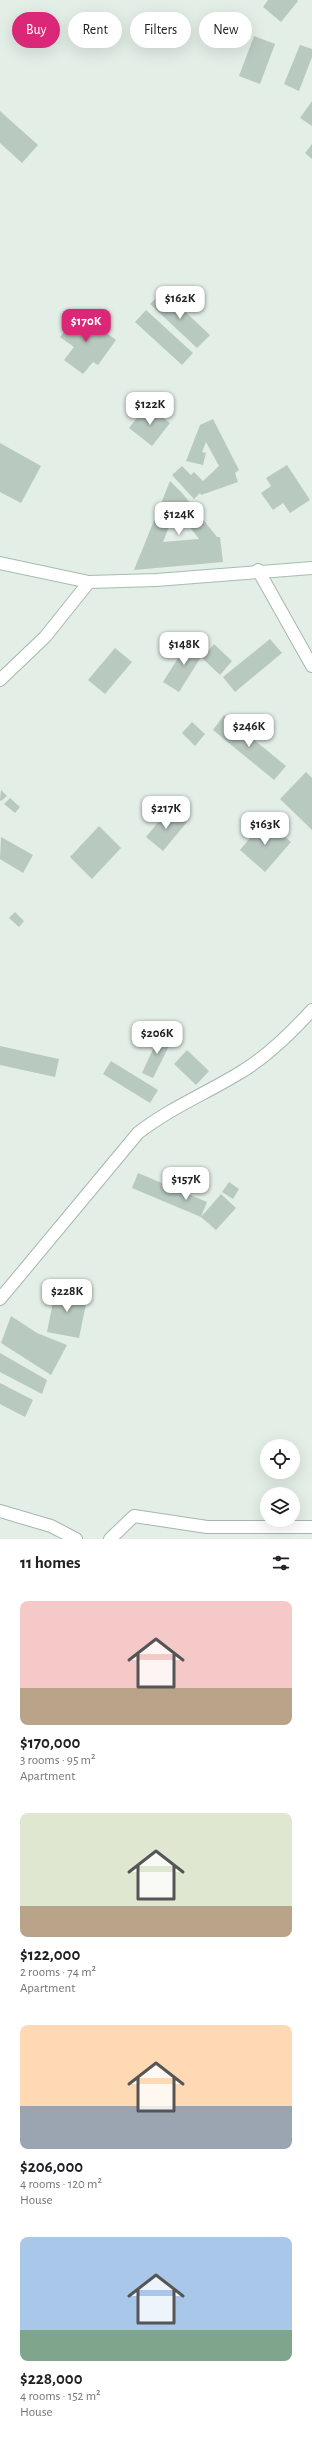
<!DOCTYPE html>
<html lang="en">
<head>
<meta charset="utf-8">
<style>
	body { margin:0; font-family:"Alegreya Sans",sans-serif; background:#f6f6f6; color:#202124; height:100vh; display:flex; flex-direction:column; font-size:15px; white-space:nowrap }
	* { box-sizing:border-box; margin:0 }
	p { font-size:13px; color:#757577 }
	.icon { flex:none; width:22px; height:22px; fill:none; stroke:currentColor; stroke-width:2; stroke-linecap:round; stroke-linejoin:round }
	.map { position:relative; height:1539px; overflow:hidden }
	.side { display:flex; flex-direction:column; background:#fff; flex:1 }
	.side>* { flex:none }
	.guide { position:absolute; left:12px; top:12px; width:288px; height:36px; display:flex; gap:8px }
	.controls { position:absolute; left:260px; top:1439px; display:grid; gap:8px }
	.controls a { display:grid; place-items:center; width:40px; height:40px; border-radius:50%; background:#fff; box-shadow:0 4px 16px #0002; font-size:20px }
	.price { position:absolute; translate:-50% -34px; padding:0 9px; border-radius:8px; background:#fff; color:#222; font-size:13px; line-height:26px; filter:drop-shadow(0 1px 2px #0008) }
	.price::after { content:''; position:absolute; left:50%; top:24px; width:12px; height:9px; margin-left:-6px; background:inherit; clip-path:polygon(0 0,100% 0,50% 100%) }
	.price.selected { background:#db2777; color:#fff }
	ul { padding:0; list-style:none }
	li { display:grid; align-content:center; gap:8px; height:212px; padding:0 20px }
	li span { display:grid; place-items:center; height:124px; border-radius:8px; color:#555 }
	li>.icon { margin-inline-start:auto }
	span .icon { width:72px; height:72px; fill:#fffc; stroke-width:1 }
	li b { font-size:17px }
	h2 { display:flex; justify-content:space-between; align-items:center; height:48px; padding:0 20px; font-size:17px }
	.chip { padding:0 14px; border-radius:18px; background:#fff; box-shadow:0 4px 16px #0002; font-size:14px; line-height:36px }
	.chip.selected { background:#db2777; color:#fff }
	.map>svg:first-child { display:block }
</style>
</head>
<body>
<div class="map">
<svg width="312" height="1539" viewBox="0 0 312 1539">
	<rect width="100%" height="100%" fill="#e3eee7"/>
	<path fill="#b8c9bf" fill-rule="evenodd" d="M268 0H297L298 1 281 22 263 7Z
		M254 36 275 44 260 84 239 76Z
		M300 45 312 49V57L299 91 284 84Z
		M312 101V126L300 118Z
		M0 111 38 145 22 163 0 143Z
		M312 144V159L305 153Z
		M163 291 210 335 197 348 150 304Z
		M146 310 193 353 182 365 135 322Z
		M79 312 116 340 98 365 93 362 83 374 64 360 74 347 60 337Z
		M147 405 170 423 152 446 129 428Z
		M213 419 239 470 235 473 238 482 201 495 200 493 194 499 172 475 182 466 191 475 194 472 203 481 219 466 206 442 202 452 206 453 203 465 186 461 200 425Z
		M0 443 41 466 21 503 0 492Z
		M287 465 310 500 290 513 283 503 273 510 261 493 271 486 266 478Z
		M170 481 183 494 217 537H220L223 562 134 570ZM176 509 199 539 163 542Z
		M190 639 206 649 179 692 163 682Z
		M270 639 282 653 235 692 223 677Z
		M214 644 232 661 220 675 202 658Z
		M115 648 132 662 105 694 88 680Z
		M224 715 286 766 274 780 213 730Z
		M192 722 205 734 195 746 182 733Z
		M306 772 312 778V830L280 799Z
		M1 790 7 796 1 801 0 800Z
		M10 798 20 807 15 813 4 804Z
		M170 808 187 822 163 851 146 837Z
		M265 820 291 842 265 872 240 850Z
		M99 826 121 848 92 879 70 857Z
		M1 837 33 855 23 873 0 859Z
		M15 912 24 921 19 927 9 918Z
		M161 1032 173 1038 153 1078 142 1073Z
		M0 1046 59 1059 55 1077 0 1065Z
		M187 1050 209 1071 196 1085 174 1064Z
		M111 1061 158 1090 150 1103 103 1074Z
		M138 1173 207 1202 201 1217 221 1194 236 1208 216 1230 201 1217 132 1188Z
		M229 1182 239 1189 233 1199 222 1192Z
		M56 1287 88 1294 79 1338 47 1332Z
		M11 1316 37 1333 67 1345 51 1375 1 1343Z
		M0 1353 47 1380 42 1394 0 1372Z
		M0 1383 33 1400 25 1417 0 1404Z"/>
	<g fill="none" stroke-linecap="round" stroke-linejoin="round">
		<defs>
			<path id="street" d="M258 570 312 666
				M0 680 45 637 89 582
				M0 1299 138 1133C170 1108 207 1093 241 1072 268 1056 291 1033 312 1010
				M0 1511 51 1526 76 1539
				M110 1539 134 1516 207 1527H312"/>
			<path id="secondary" d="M0 563 89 582 156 580 312 568"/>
		</defs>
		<use href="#street" stroke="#a5b7ad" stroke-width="14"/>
		<use href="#secondary" stroke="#a3beaf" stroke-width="14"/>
		<use href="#street" stroke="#fff" stroke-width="12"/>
		<use href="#secondary" stroke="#fff" stroke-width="12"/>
	</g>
</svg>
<div class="controls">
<a><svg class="icon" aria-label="locate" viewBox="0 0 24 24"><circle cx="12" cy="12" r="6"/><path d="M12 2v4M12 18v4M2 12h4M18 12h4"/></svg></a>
<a><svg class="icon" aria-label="layers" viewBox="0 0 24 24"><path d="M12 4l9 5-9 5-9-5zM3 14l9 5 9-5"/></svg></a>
</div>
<b class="price" style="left:180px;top:320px">$162K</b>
<b class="price selected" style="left:86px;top:343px">$170K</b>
<b class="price" style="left:150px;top:426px">$122K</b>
<b class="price" style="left:179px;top:536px">$124K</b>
<b class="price" style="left:184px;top:666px">$148K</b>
<b class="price" style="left:249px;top:748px">$246K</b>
<b class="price" style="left:166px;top:830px">$217K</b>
<b class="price" style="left:265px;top:846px">$163K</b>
<b class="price" style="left:157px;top:1055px">$206K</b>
<b class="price" style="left:186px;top:1201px">$157K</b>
<b class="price" style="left:67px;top:1313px">$228K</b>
<div class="guide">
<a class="chip selected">Buy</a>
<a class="chip">Rent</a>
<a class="chip">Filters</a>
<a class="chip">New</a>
</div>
</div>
<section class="side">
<h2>11 homes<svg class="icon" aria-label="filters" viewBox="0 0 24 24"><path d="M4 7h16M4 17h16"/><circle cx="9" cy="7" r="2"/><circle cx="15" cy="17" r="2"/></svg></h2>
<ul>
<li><span style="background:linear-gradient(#f6c9c9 70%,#b9a48a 0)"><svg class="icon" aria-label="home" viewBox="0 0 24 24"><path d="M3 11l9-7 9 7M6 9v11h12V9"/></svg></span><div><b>$170,000</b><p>3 rooms · 95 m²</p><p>Apartment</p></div></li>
<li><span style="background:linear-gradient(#dfe7d0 75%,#b9a48a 0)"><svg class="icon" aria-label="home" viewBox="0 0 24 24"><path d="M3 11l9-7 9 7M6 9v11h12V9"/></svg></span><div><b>$122,000</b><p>2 rooms · 74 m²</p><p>Apartment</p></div></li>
<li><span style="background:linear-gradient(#ffd9b3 65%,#9aa5b1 0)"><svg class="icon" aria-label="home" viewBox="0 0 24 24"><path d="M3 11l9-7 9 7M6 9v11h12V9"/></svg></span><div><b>$206,000</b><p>4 rooms · 120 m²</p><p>House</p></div></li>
<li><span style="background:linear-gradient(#a9c7e8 75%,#7fa58c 0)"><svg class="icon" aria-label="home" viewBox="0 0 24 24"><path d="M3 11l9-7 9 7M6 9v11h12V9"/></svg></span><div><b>$228,000</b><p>4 rooms · 152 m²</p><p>House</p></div></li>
</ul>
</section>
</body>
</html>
